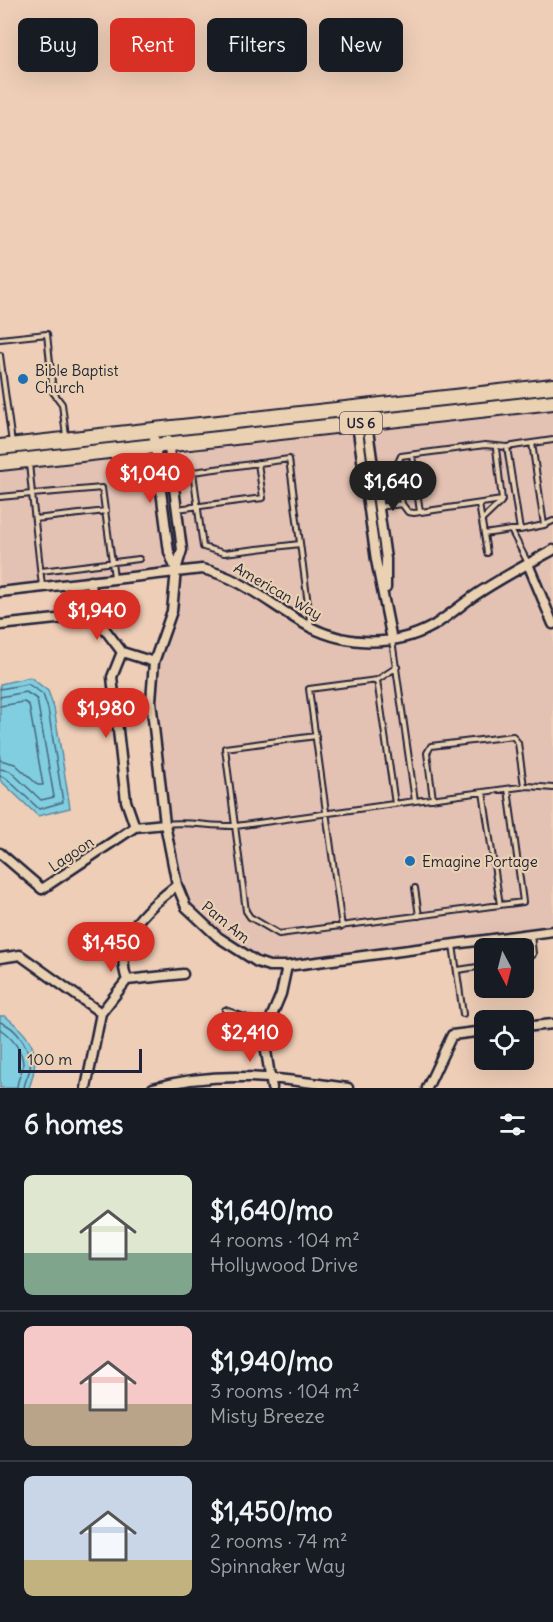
<!DOCTYPE html>
<html lang="en">
<head>
<meta charset="utf-8">
<style>
	body { margin:0; font-family:Delius,sans-serif; background:#20242c; color:#f1f3f6; height:100vh; display:flex; flex-direction:column; font-size:22px; white-space:nowrap }
	* { box-sizing:border-box; margin:0 }
	p { font-size:20px; color:#9ea1a6 }
	.icon { flex:none; width:33px; height:33px; fill:none; stroke:currentColor; stroke-width:2; stroke-linecap:round; stroke-linejoin:round }
	.map { position:relative; height:1088px; overflow:hidden }
	.panel { display:flex; flex-direction:column; background:#171b24; flex:1 }
	.panel>* { flex:none }
	.banner { position:absolute; left:18px; top:18px; width:518px; height:54px; display:flex; gap:12px }
	.needle { width:39px; rotate:173deg }
	.tools { position:absolute; left:474px; top:938px; display:grid; gap:12px }
	.tools a { display:grid; place-items:center; width:60px; height:60px; border-radius:9px; background:#171b24; box-shadow:0 6px 24px #0002; font-size:30px }
	.scale { position:absolute; left:18px; bottom:15px; width:124px; box-sizing:border-box; padding-left:6px; border:3px solid #22223b; border-top:0; font-size:16px; line-height:21px; white-space:nowrap; color:#22223b; -webkit-text-stroke:4px #ead1b2; paint-order:stroke }
	.price { position:absolute; translate:-50% -51px; padding:0 14px; border-radius:21px; background:#d93025; color:#fff; font-size:20px; line-height:39px; filter:drop-shadow(0 2px 3px #0008) }
	.price::after { content:''; position:absolute; left:50%; top:36px; width:18px; height:14px; margin-left:-9px; background:inherit; clip-path:polygon(0 0,100% 0,50% 100%) }
	.price.current { background:#222; color:#fff }
	ul { padding:0; list-style:none }
	li { display:flex; align-items:center; gap:18px; height:150px; padding:0 24px }
	li+li { border-top:2px solid #363941 }
	li span { display:grid; place-items:center; flex:none; width:168px; height:120px; border-radius:9px; color:#555 }
	li>.icon { margin-inline-start:auto }
	span .icon { width:72px; height:72px; fill:#fffc; stroke-width:1 }
	li b { font-size:26px }
	h2 { display:flex; justify-content:space-between; align-items:center; height:72px; padding:0 24px; font-size:26px }
	.tag { padding:0 21px; border-radius:9px; background:#171b24; box-shadow:0 6px 24px #0002; font-size:21px; line-height:54px }
	.tag.current { background:#d93025; color:#fff }
	.map>svg:first-child { display:block }
</style>
</head>
<body>
<div class="map">
<svg width="553" height="1088" viewBox="0 0 553 1088">
	<rect width="100%" height="100%" fill="#eeceb7"/>
	<filter id="ink" filterUnits="userSpaceOnUse"><feTurbulence type="fractalNoise" baseFrequency=".0167" numOctaves="2"/><feDisplacementMap in="SourceGraphic" scale="12" xChannelSelector="R" yChannelSelector="G"/><feConvolveMatrix kernelMatrix="1 2 1 2 8 2 1 2 1" color-interpolation-filters="sRGB"/></filter>
	<g filter="url(#ink)">
		<path fill="#e4c2b3" d="M553 406V927L287 961 268 962 258 959 222 934 190 905 181 883 171 828 156 704 157 663 179 604 180 575 0 595V468Z"/>
		<path fill="#81cee0" stroke="#5b899e" stroke-width="1.5" d="M30 677 48 691 54 708 70 808 38 816 0 780V684Z
			M0 1016H5C33 1038 42 1053 29 1088H0Z"/>
		<g fill="none" stroke-linecap="round" stroke-linejoin="round">
			<path stroke="#48677d" stroke-width="1.5" d="M0 689 28 684 43 694 48 709 63 802 39 809 6 778 0 776
				M0 697 26 692 37 699 54 797 41 800 10 771 0 769
				M0 706 24 702 29 705 43 785H38L15 764 0 760
				M0 1022C17 1027 33 1051 30 1069 28 1076 25 1081 24 1088
				M0 1029C11 1037 23 1050 23 1065 22 1073 17 1080 17 1088"/>
			<defs>
				<path id="lane" d="M0 339 47 334 53 392 62 404 66 436
					M0 355 12 443
					M532 443 553 440
					M496 448 502 500
					M412 455 420 512
					M0 497 32 494 29 463
					M402 504 408 512 414 513 502 500
					M479 504 484 534 511 530 528 563
					M378 507 402 504 396 467 401 456 485 445 507 447
					M177 509 263 498 258 463
					M35 519 106 511
					M482 520 501 502
					M544 525 553 521
					M511 530H520L507 447 532 443 544 525 520 530
					M484 534 487 553
					M300 544 224 553 203 547 193 472 289 459 311 627
					M41 571 139 559
					M42 586 32 494 102 488 114 577
					M377 680 397 667
					M316 736 225 748 246 911 250 917 279 934 523 902 508 789
					M483 792 500 905
					M433 799 427 753 431 746 513 736 518 743 524 786
					M415 801 528 786 553 788
					M165 824C189 821 212 827 236 826L415 801 392 640
					M415 888 419 916
					M342 927 309 689 377 680 395 804
					M453 945 463 1014
					M524 961 533 954 531 934
					M458 970 484 966
					M225 1010 267 1025"/>
				<path id="street" d="M367 423 386 559V588
					M357 424 376 560 392 640
					M153 430 169 552 176 570
					M168 441 182 550 176 570 172 611 154 662 151 701 165 824 177 885 186 907 218 937 257 962 269 966H287L553 931
					M528 564 553 624
					M91 581 94 615 122 652 154 662
					M0 592 202 569C242 577 274 608 310 627 348 646 395 647 433 626 447 617 460 606 474 596 499 579 526 565 553 550
					M0 625 94 615
					M122 652 112 677 126 801 135 827
					M0 853 42 889 135 827 165 824
					M0 958 20 955 101 1013
					M127 980 183 974
					M524 1027 553 1024
					M86 1088 101 1013 127 980C112 936 146 910 177 885
					M153 1088C219 1069 281 1078 348 1088
					M272 1088 265 1045 268 1025 281 994 287 966
					M427 1088 452 1035 484 1031"/>
				<path id="primary" d="M0 447 553 386
					M0 463 553 402"/>
			</defs>
			<use href="#lane" stroke="#22223b" stroke-width="8"/>
			<use href="#street" stroke="#22223b" stroke-width="13"/>
			<use href="#primary" stroke="#22223b" stroke-width="18"/>
			<use href="#lane" stroke="#ead1b2" stroke-width="4"/>
			<use href="#street" stroke="#ead1b2" stroke-width="8"/>
			<use href="#primary" stroke="#ead1b2" stroke-width="14"/>
		</g>
	</g>
	<g fill="#1f6fb2" stroke="#ead1b2" stroke-width="2">
		<circle cx="23" cy="379" r="6"/>
		<circle cx="410" cy="861" r="6"/>
	</g>
	<g text-anchor="middle" dominant-baseline="central" stroke-width="4.5" stroke-linejoin="round" paint-order="stroke">
		<rect fill="#ead1b2" stroke="#5e565f" stroke-width="1.5" x="340" y="412" width="42" height="22" rx="4.5"/>
		<g font-size="14" font-weight="bold" fill="#22223b">
			<text x="361" y="423">US 6</text>
		</g>
		<g font-size="15" fill="#22223b" stroke="#ead1b2" text-anchor="start">
			<text x="35" y="370">Bible Baptist<tspan x="35" dy="17">Church</tspan></text>
			<text x="422" y="861">Emagine Portage</text>
		</g>
		<g font-size="15" fill="#22223b" stroke="#ead1b2">
			<text transform="translate(278 591) rotate(30)">American Way</text>
			<text transform="translate(71 854) rotate(-34)">Lagoon</text>
			<text transform="translate(226 922) rotate(39)">Pam Am</text>
		</g>
	</g>
</svg>
<div class="tools">
<a><svg class="needle" viewBox="-14 -14 28 28"><path d="M0-13l5 13h-10z" fill="#e53935"/><path d="M0 13l5-13h-10z" fill="#9ea1a6"/></svg></a>
<a><svg class="icon" aria-label="locate" viewBox="0 0 24 24"><circle cx="12" cy="12" r="6"/><path d="M12 2v4M12 18v4M2 12h4M18 12h4"/></svg></a>
</div>
<div class="scale">100 m</div>
<b class="price" style="left:150px;top:504px">$1,040</b>
<b class="price current" style="left:393px;top:512px">$1,640</b>
<b class="price" style="left:97px;top:641px">$1,940</b>
<b class="price" style="left:106px;top:739px">$1,980</b>
<b class="price" style="left:111px;top:973px">$1,450</b>
<b class="price" style="left:250px;top:1063px">$2,410</b>
<div class="banner">
<a class="tag">Buy</a>
<a class="tag current">Rent</a>
<a class="tag">Filters</a>
<a class="tag">New</a>
</div>
</div>
<section class="panel">
<h2>6 homes<svg class="icon" aria-label="filters" viewBox="0 0 24 24"><path d="M4 7h16M4 17h16"/><circle cx="9" cy="7" r="2"/><circle cx="15" cy="17" r="2"/></svg></h2>
<ul>
<li><span style="background:linear-gradient(#dfe7d0 65%,#7fa58c 0)"><svg class="icon" aria-label="home" viewBox="0 0 24 24"><path d="M3 11l9-7 9 7M6 9v11h12V9"/></svg></span><div><b>$1,640/mo</b><p>4 rooms · 104 m²</p><p>Hollywood Drive</p></div></li>
<li><span style="background:linear-gradient(#f6c9c9 65%,#b9a48a 0)"><svg class="icon" aria-label="home" viewBox="0 0 24 24"><path d="M3 11l9-7 9 7M6 9v11h12V9"/></svg></span><div><b>$1,940/mo</b><p>3 rooms · 104 m²</p><p>Misty Breeze</p></div></li>
<li><span style="background:linear-gradient(#c9d6e8 70%,#c2b280 0)"><svg class="icon" aria-label="home" viewBox="0 0 24 24"><path d="M3 11l9-7 9 7M6 9v11h12V9"/></svg></span><div><b>$1,450/mo</b><p>2 rooms · 74 m²</p><p>Spinnaker Way</p></div></li>
</ul>
</section>
</body>
</html>
